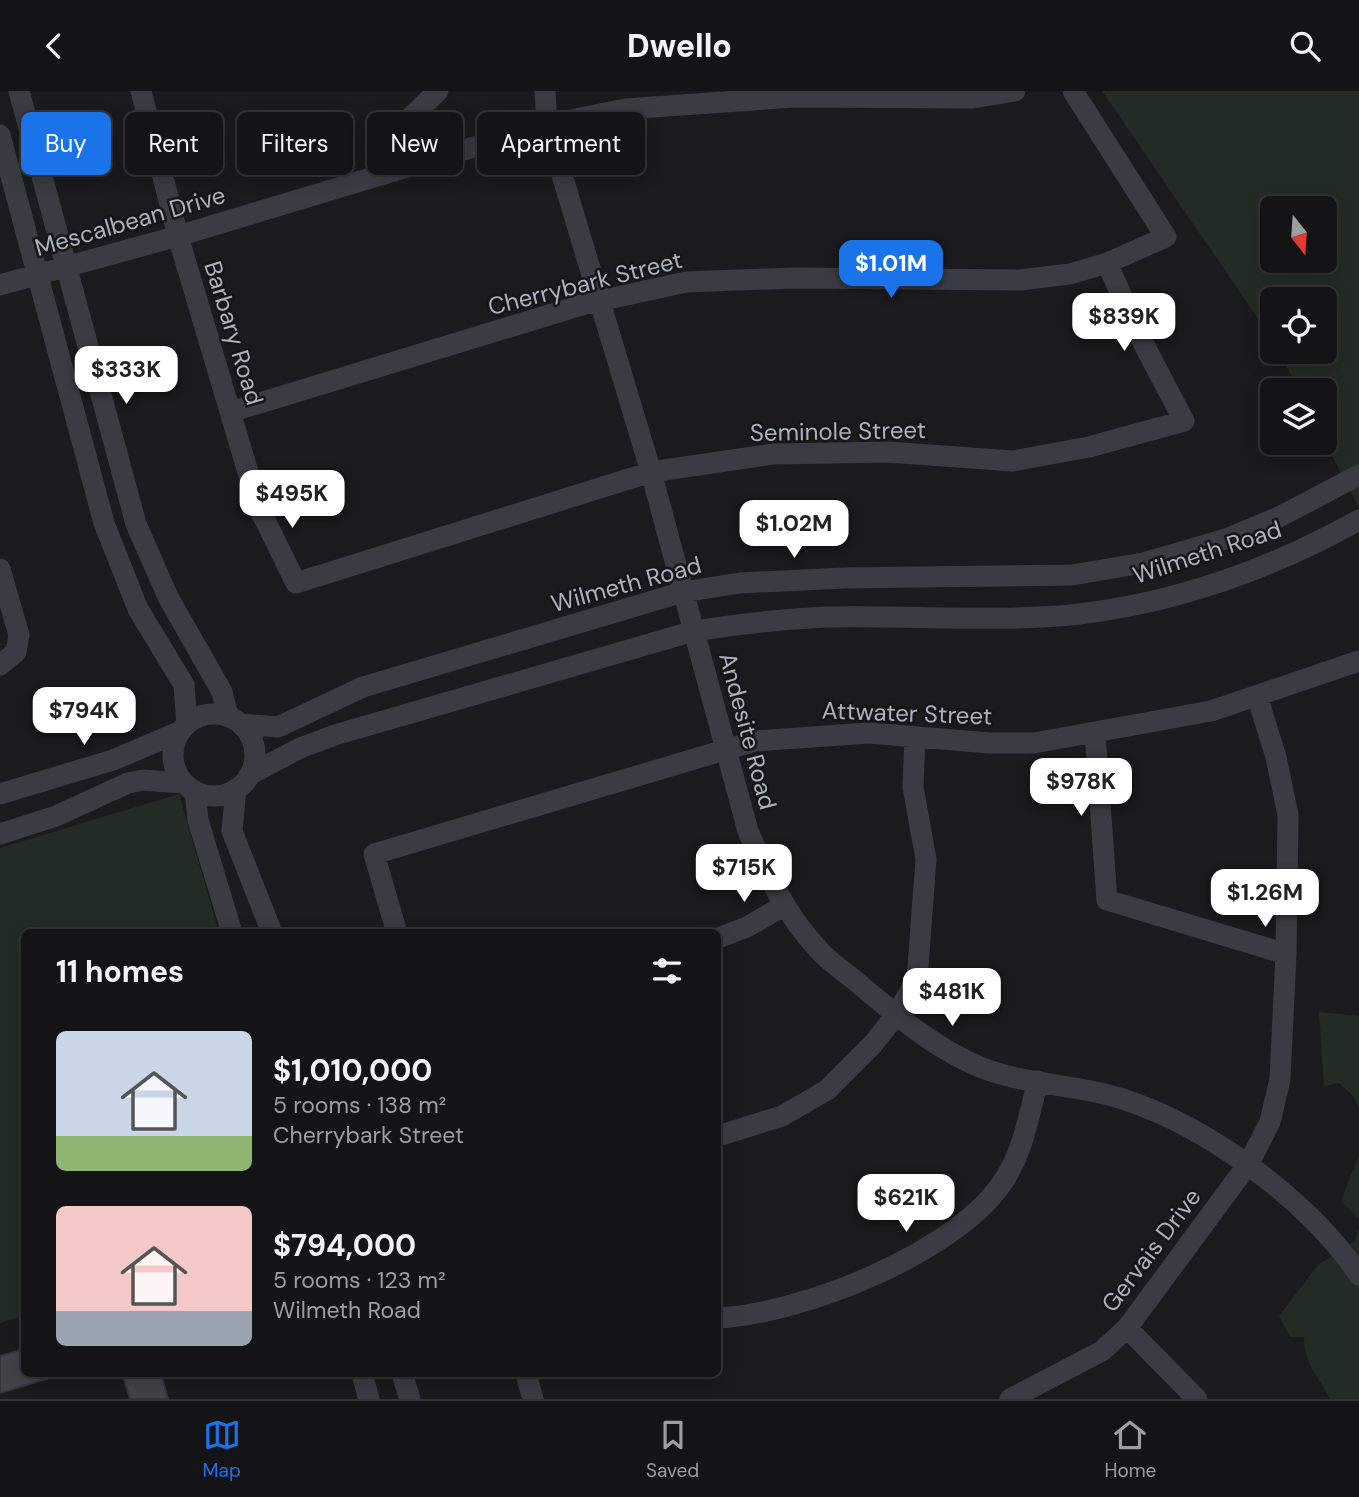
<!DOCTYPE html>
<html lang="en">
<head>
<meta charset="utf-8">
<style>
	body { margin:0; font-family:"DM Sans",sans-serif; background:#1d1d1f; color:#f1f3f6; height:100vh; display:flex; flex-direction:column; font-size:26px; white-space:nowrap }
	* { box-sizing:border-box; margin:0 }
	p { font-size:23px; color:#9d9ea1 }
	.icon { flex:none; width:38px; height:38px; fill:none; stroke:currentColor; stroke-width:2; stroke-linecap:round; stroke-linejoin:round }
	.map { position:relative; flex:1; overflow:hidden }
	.sheet { position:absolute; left:21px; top:838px; width:700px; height:448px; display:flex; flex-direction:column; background:#141416; border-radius:10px; box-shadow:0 4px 18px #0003,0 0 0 2px #333335 }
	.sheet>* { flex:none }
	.top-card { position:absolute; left:21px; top:21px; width:700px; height:63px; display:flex; gap:14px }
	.needle { width:46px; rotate:163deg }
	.buttons { position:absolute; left:1260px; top:105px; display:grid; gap:14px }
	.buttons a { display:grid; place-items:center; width:77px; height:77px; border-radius:10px; background:#141416; box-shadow:0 4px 18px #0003,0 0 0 2px #333335; font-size:35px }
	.price { position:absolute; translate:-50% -60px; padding:0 16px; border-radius:14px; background:#fff; color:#222; font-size:23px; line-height:46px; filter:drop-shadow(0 2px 4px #0008) }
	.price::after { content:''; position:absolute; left:50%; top:42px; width:21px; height:16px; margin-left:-10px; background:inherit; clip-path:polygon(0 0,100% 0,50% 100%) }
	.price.current { background:#1a73e8; color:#fff }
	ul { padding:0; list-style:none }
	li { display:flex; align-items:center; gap:21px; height:175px; padding:0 35px }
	li span { display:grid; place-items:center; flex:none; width:196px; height:140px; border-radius:10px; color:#555 }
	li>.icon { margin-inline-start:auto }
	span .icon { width:84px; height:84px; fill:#fffc; stroke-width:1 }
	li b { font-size:30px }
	h2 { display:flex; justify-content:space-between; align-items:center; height:84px; padding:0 35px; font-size:30px }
	.tag { padding:0 24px; border-radius:10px; background:#141416; box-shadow:0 4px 18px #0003,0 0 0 2px #333335; font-size:24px; line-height:63px }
	.tag.current { background:#1a73e8; color:#fff }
	header { display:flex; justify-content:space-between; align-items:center; height:91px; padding:0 35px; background:#141416; font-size:32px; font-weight:800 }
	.menu { display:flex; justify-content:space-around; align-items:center; height:98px; border-top:2px solid #333335; background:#141416; font-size:19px; color:#9d9ea1 }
	.menu a { display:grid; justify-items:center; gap:4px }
	.menu .current { color:#1a73e8 }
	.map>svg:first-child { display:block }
</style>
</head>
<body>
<header><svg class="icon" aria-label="back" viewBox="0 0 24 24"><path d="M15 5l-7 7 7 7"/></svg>Dwello<svg class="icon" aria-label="search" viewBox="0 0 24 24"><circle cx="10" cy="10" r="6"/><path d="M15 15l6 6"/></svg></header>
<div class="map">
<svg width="1359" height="1308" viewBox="0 0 1359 1308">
	<rect width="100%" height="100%" fill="#1b1b1d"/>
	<path fill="#222c24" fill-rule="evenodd" d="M1102 0H1359V417L1325 351V299H1299L1279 261H1325V208H1272V248ZM1272 117H1325V170H1272Z
		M179 703 219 842H24V1224L0 1232V757Z
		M1319 921 1359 925V1017L1353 1005 1339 992 1324 995Z
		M1359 1064V1128L1341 1110Z
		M1359 1139V1308H1330C1319 1285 1304 1274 1304 1246H1290L1279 1225 1318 1174 1355 1150Z"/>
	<path fill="#424348" stroke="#35343a" stroke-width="2" d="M24 1258V1283H56V1285L0 1302V1265Z
		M143 1283H161L168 1308H130L124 1288Z"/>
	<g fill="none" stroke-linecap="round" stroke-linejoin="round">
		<path stroke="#3b3c43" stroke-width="21" d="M19 0 136 433 168 506 222 601 228 625
			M141 0 178 145 258 415 296 492 651 381 773 363 888 361 1013 370 1089 356 1184 330 1140 246 1107 172
			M545 0 547 34 651 381 748 740C766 782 786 824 818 858 829 871 845 881 858 892 896 924 934 957 980 976 1019 992 1064 993 1105 1003 1196 1026 1307 1106 1359 1184
			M0 44 104 432 138 518 184 594 187 633
			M395 80 387 49 438 0
			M0 194 178 145 547 34 625 18 794 6 973 7 1015 0
			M230 321 585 213 686 191 794 187 1020 189 1070 183 1107 172 1166 146 1073 0
			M0 478 19 544 16 561 0 574
			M173 664a41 41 0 1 1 82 0a41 41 0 1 1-82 0Z
			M241 633 278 636 363 596 683 501 740 492 844 487 1072 484 1143 472 1229 447 1279 426 1359 384
			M1095 642 1107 809 1286 863
			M249 684 300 657 335 644 694 540C738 533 781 528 826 526 910 524 996 532 1080 523 1178 511 1273 477 1359 429
			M236 698 232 740 272 842
			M195 701 198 729 232 842
			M0 703 113 669 179 641
			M0 743 56 725 128 692 143 689 183 692
			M397 842 374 763 755 650 869 642 990 652H1034L1211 620 1359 570
			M718 847 747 836 785 814
			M718 1045 782 1025 827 999 873 953 896 924 917 889 926 768 913 696 915 646
			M718 1227C801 1223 961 1161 1006 1086 1024 1057 1029 1023 1038 990
			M1127 1237 1197 1308
			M362 1283 369 1308
			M402 1283 410 1308
			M526 1283 533 1308
			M1010 1308 1102 1260 1127 1237 1249 1072 1270 1031 1280 988 1286 863 1288 724 1276 666 1257 605"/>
	</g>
	<g text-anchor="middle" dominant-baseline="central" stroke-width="5" stroke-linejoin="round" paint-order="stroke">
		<g font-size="24" fill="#acb1be" stroke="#161619">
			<text transform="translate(130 130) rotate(-16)">Mescalbean Drive</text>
			<text transform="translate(585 192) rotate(-14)">Cherrybark Street</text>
			<text transform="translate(234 242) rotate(73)">Barbary Road</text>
			<text transform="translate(838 340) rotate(-1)">Seminole Street</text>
			<text transform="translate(1207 461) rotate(-18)">Wilmeth Road</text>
			<text transform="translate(626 493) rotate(-15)">Wilmeth Road</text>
			<text transform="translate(907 622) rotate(2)">Attwater Street</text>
			<text transform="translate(748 640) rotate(75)">Andesite Road</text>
			<text transform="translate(1151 1159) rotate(-53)">Gervais Drive</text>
		</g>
	</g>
</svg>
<div class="buttons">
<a><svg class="needle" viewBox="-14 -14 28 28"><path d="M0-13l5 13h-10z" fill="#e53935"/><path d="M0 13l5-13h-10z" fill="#9d9ea1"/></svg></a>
<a><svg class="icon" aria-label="locate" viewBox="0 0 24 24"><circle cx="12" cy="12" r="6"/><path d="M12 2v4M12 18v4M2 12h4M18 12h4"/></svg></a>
<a><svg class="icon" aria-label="layers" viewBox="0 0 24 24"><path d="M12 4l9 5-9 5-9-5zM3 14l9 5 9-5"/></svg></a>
</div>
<b class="price current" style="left:891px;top:209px">$1.01M</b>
<b class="price" style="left:1124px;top:262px">$839K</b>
<b class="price" style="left:126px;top:315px">$333K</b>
<b class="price" style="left:292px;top:439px">$495K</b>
<b class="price" style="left:794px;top:469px">$1.02M</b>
<b class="price" style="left:84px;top:656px">$794K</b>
<b class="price" style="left:1081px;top:727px">$978K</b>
<b class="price" style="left:744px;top:813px">$715K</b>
<b class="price" style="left:1265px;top:838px">$1.26M</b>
<b class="price" style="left:952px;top:937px">$481K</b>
<b class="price" style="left:906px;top:1143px">$621K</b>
<div class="top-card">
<a class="tag current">Buy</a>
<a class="tag">Rent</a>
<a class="tag">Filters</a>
<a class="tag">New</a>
<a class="tag">Apartment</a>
</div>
<section class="sheet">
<h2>11 homes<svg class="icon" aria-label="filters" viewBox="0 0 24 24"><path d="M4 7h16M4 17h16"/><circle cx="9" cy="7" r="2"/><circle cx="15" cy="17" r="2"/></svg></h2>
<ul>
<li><span style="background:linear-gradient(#c9d6e8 75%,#8fb573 0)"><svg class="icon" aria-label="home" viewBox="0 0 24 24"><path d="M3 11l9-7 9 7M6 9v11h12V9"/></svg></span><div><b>$1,010,000</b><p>5 rooms · 138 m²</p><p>Cherrybark Street</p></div></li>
<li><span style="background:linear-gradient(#f6c9c9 75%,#9aa5b1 0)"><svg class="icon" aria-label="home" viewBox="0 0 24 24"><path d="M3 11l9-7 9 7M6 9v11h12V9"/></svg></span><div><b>$794,000</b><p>5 rooms · 123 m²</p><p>Wilmeth Road</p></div></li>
</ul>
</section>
</div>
<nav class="menu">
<a class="current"><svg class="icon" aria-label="map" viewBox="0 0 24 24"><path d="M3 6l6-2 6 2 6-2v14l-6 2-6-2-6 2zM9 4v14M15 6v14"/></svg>Map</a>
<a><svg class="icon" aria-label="saved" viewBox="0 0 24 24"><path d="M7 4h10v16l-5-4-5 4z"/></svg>Saved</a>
<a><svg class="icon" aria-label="home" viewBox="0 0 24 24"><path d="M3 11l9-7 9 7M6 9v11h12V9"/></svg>Home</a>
</nav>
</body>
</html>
